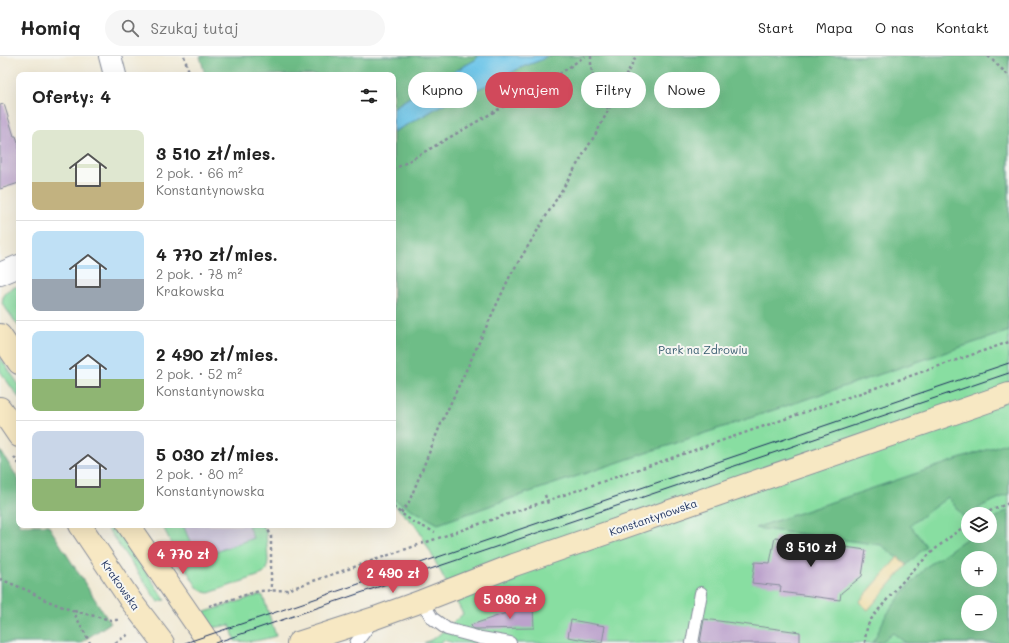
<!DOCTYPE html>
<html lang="pl">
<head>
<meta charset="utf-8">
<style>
	body { margin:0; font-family:Mali,sans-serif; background:#f6f6f6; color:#222; height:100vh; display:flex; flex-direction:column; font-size:15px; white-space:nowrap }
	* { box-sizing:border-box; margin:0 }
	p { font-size:13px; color:#767676 }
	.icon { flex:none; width:22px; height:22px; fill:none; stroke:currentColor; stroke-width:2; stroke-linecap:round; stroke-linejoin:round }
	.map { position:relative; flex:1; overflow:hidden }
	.details { position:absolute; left:16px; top:16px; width:380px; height:456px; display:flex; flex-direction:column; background:#fff; border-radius:8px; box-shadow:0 4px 16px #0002 }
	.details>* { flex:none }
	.top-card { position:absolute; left:408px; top:16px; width:380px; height:36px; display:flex; gap:8px }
	.tools { position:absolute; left:961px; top:451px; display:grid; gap:8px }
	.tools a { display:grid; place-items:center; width:36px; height:36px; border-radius:50%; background:#fff; box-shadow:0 4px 16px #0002; font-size:20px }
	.price { position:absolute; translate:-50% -34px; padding:0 9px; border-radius:14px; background:#d1495b; color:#fff; font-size:13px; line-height:26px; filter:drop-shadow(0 1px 2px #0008) }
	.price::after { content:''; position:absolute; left:50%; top:24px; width:12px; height:9px; margin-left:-6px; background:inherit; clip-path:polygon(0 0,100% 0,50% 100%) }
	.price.on { background:#222; color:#fff }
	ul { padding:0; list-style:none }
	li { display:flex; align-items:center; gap:12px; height:100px; padding:0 16px }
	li+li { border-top:1px solid #e0e0e0 }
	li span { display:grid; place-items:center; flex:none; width:112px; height:80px; border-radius:8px; color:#555 }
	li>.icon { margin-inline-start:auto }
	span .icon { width:48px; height:48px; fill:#fffc; stroke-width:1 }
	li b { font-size:17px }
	h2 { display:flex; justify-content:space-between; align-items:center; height:48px; padding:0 16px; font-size:17px }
	.chip { padding:0 14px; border-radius:18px; background:#fff; box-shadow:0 4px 16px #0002; font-size:14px; line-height:36px }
	.chip.on { background:#d1495b; color:#fff }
	header { display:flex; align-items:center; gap:24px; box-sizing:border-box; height:56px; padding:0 20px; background:#fff; border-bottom:1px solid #e0e0e0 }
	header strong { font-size:19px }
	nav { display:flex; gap:22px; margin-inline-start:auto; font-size:14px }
	.search { width:280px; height:36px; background:#f6f6f6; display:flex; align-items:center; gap:10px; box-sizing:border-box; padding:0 14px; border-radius:22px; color:#767676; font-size:15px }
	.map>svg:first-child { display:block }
</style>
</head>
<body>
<header>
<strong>Homiq</strong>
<div class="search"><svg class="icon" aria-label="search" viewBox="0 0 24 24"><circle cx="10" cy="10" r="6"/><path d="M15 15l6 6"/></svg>Szukaj tutaj</div>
<nav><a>Start</a><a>Mapa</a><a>O nas</a><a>Kontakt</a></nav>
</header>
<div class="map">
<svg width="1009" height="587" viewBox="0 0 1009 587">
	<rect width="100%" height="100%" fill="#f6f6f2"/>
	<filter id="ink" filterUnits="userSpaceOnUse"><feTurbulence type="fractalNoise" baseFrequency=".025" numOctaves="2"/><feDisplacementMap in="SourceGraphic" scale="8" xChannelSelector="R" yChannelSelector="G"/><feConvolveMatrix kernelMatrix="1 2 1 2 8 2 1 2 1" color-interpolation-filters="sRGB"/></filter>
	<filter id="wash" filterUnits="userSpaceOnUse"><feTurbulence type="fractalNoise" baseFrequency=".012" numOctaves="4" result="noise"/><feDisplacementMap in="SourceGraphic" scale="16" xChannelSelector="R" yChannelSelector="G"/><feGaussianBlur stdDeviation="0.9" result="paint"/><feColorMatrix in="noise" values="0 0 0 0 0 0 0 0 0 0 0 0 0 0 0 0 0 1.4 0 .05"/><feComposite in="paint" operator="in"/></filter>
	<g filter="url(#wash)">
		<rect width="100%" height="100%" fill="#f1ead6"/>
		<path fill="#c8c0d8" d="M183 469H248L253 482 197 503Z"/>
		<path fill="#88dea1" stroke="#528680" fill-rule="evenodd" d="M210 0H1009V587H454L443 584 441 587H424L435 582 463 558 417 471 393 448V19ZM968 458H990V480H968ZM968 502H990V524H968ZM968 546H990V568H968Z
			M19 230V271L2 247 4 237 12 232Z
			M0 301 19 329V342L0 315Z
			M105 469H115L165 544 158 546Z
			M162 469H183L197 503 253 482 248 469H262L266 476 268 504 267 514 263 518 209 537 204 536 197 531 179 502Z
			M259 539 263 540 276 580C262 584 249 587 235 585L230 569 212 572 202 557Z"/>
		<path fill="#6ebd87" stroke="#447672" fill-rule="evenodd" d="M200 0H479L475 4 421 34 393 52V19H205Z
			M547 0H1009V275L524 438 438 468 393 443V76L423 60 456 41 488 29 520 12 541 4Z
			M1009 386V438L984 449 970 458H968V459L964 462 948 441 910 469 926 490 907 509 881 489 755 472Z
			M0 394 19 424V469H48L110 567 80 587H0Z
			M1009 455V587H906L893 577C887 582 882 587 873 587L885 561 904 535 926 511 970 480H990V466L1004 456ZM968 502H990V524H968ZM968 546H990V568H968Z"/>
		<path fill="#eeda9e" stroke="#84847e" d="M898 501 907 509 868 554 859 546Z"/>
		<path fill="#6ac4e8" stroke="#427aa3" d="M479 0H547L541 4 520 12 488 29 456 41 423 60 393 76V52L421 34 475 4Z"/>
		<g id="blocks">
			<path fill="#bca2cc" d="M4 48 14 80H16L19 89V127L0 133V49Z
				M775 481 866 494 862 520 841 537 840 544 780 536 781 530 752 527 755 506 770 507Z
				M533 548 534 572 475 573 472 572 471 569Z
				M704 563 800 576V587H700Z
				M571 564 605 570 602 587 568 581Z"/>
		</g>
	</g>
	<g filter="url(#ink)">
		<use href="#blocks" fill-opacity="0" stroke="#868c9a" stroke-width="1"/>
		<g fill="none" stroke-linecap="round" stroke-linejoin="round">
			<defs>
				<path id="service" d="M422 545 432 562 447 573 481 582 510 587
					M356 587 373 564
					M692 587 701 537"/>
				<path id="minor" d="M110 0 115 19
					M0 218 19 210"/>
				<path id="secondary" d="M0 279 19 307
					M0 352 19 380
					M80 469 131 545 163 587
					M128 469 209 587
					M298 587 375 562 422 545 514 509 1009 338"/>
			</defs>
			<use href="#service" stroke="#868c9a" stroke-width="14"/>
			<use href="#minor" stroke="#868c9a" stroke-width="24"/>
			<use href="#secondary" stroke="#868c9a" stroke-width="24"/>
			<path stroke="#868c9a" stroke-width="2.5" stroke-dasharray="3 3" stroke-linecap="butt" d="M184 0 190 19
				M591 0V11L597 38 609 54
				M988 0 1009 20
				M393 114 558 19 585 0
				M14 401 19 408
				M545 439 548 448
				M393 451 413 466 435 476
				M401 457 409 446 440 370 510 220 598 74 636 0
				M984 458 990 455 1009 447
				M266 469 271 480V535
				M0 523 29 535 43 543 73 555 90 587
				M209 550 259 535 287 534 1009 286
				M74 555 111 564H118
				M115 587 129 578
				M865 587C865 582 866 577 867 572 870 562 879 554 885 546 910 516 935 490 968 468"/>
			<use href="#service" stroke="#fff" stroke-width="12"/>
			<use href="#minor" stroke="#fff" stroke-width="22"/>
			<use href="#secondary" stroke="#f7e8c3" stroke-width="22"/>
			<path stroke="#1b2f5e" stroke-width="1" d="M185 587 1009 307
				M215 587 404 522 1009 317"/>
		</g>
	</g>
	<g text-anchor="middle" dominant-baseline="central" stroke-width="4" stroke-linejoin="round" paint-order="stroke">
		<g font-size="11" fill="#365b6f" stroke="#f6f6f2">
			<text x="703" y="293">Park na Zdrowiu</text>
		</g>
		<g font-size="11" fill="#1b2f5e" stroke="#f6f6f2">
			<text transform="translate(653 461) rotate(-19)">Konstantynowska</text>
			<text transform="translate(121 529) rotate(55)">Krakowska</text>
		</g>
	</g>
</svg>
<div class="tools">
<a><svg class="icon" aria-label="layers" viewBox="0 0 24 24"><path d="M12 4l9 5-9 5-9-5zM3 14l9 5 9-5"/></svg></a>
<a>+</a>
<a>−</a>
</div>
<b class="price on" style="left:811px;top:512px">3 510 zł</b>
<b class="price" style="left:183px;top:519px">4 770 zł</b>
<b class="price" style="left:393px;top:538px">2 490 zł</b>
<b class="price" style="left:510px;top:564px">5 030 zł</b>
<div class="top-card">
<a class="chip">Kupno</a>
<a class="chip on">Wynajem</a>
<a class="chip">Filtry</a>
<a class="chip">Nowe</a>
</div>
<section class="details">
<h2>Oferty: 4<svg class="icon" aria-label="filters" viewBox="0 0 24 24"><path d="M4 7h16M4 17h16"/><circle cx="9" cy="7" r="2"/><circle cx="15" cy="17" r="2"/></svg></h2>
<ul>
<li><span style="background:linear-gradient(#dfe7d0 65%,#c2b280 0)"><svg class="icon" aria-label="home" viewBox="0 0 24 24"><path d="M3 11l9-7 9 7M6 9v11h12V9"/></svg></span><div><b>3 510 zł/mies.</b><p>2 pok. · 66 m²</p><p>Konstantynowska</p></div></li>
<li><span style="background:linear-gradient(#bfe0f5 60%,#9aa5b1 0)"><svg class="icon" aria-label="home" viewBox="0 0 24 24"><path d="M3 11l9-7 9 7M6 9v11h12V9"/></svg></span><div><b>4 770 zł/mies.</b><p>2 pok. · 78 m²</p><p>Krakowska</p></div></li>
<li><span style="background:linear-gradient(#bfe0f5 60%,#8fb573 0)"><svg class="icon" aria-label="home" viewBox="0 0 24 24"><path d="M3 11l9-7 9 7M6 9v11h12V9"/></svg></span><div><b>2 490 zł/mies.</b><p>2 pok. · 52 m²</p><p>Konstantynowska</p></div></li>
<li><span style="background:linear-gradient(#c9d6e8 60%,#8fb573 0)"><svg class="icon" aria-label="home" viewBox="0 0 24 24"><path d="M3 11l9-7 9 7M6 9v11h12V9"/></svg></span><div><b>5 030 zł/mies.</b><p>2 pok. · 80 m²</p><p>Konstantynowska</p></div></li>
</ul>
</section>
</div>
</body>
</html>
